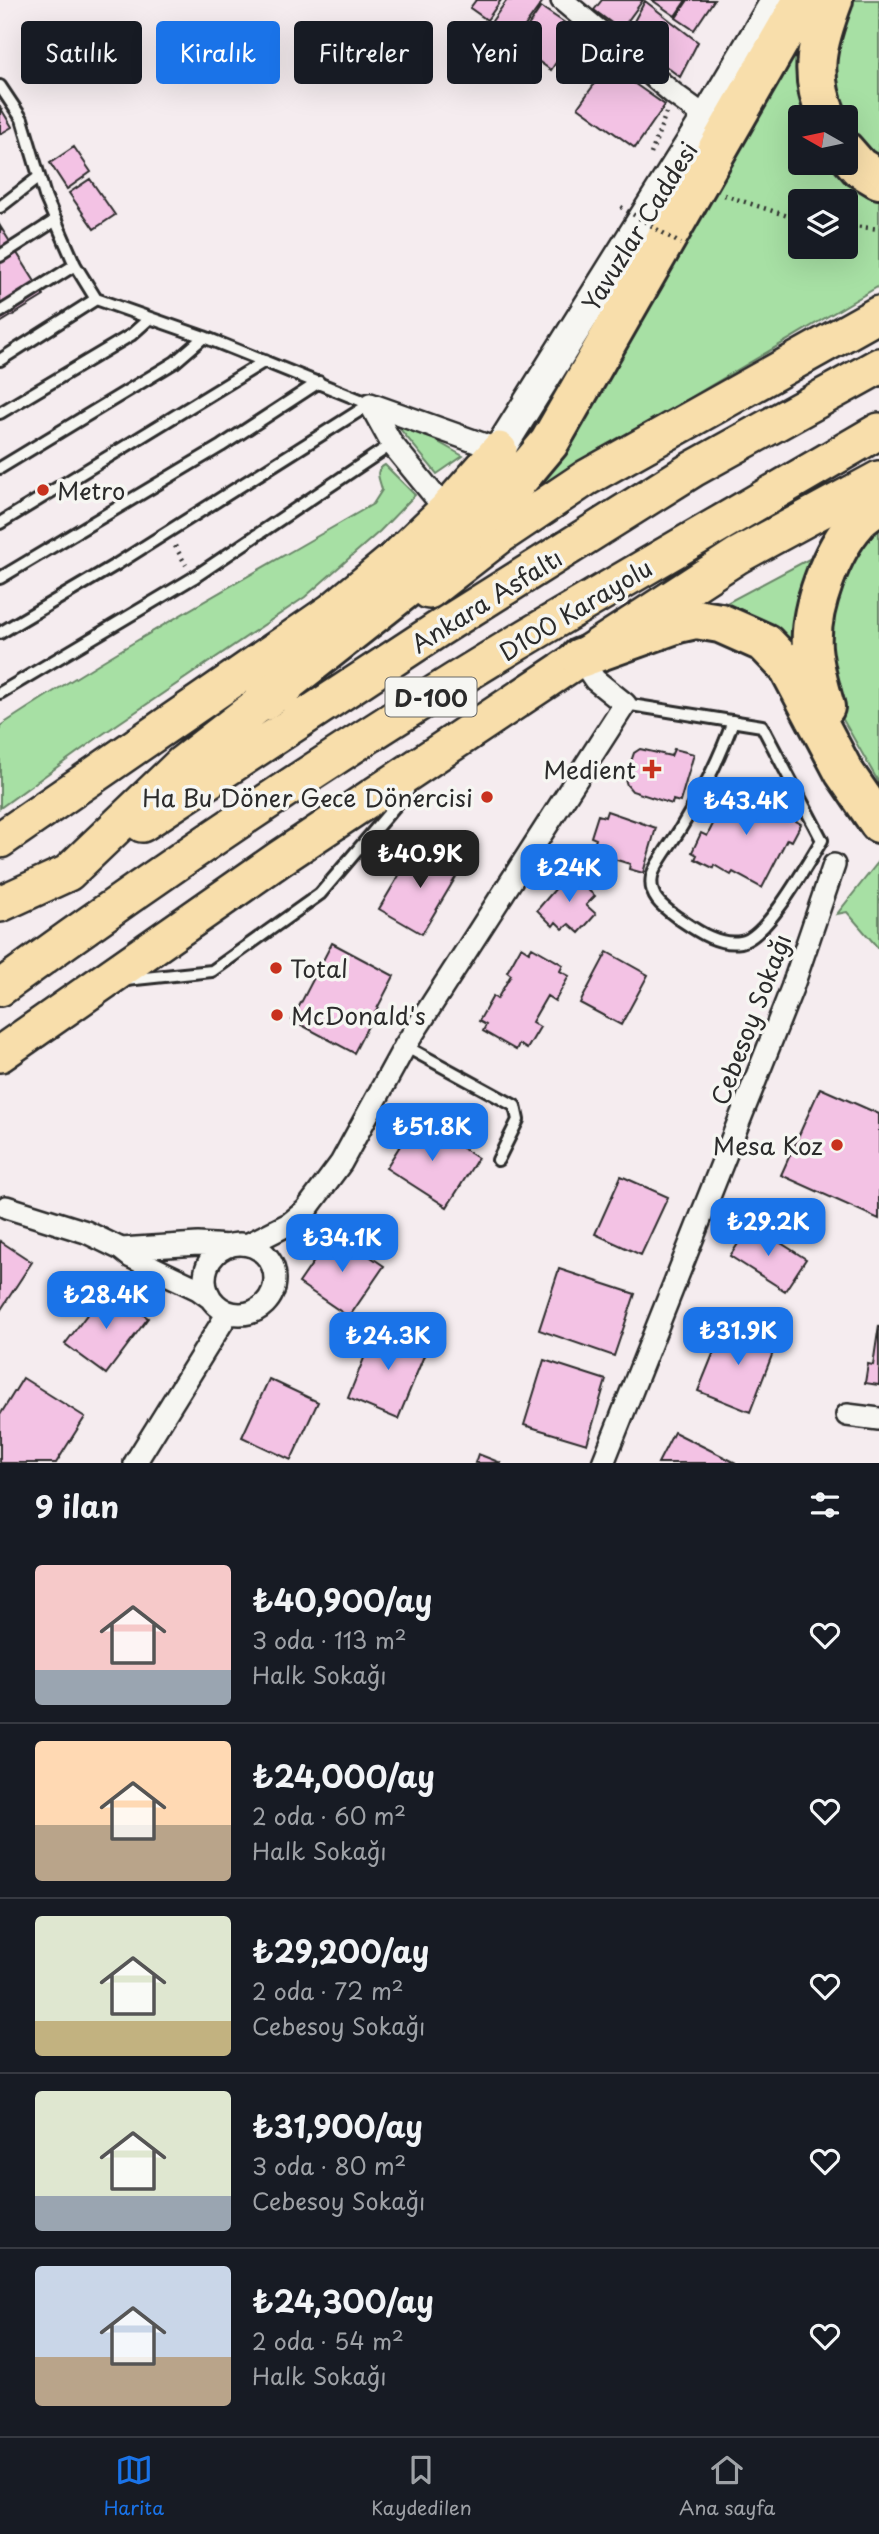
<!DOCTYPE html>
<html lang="tr">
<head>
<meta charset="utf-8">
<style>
	body { margin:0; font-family:"Playpen Sans",sans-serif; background:#20242c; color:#f1f3f6; height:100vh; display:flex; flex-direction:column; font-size:26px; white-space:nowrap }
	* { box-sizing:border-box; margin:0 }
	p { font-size:23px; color:#9ea1a6 }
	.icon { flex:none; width:38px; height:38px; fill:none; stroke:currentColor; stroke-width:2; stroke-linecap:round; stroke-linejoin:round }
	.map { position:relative; height:1463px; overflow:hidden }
	.panel { display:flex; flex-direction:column; background:#171b24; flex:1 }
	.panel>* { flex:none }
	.guide { position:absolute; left:21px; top:21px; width:838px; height:63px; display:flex; gap:14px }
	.needle { width:46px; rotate:279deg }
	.buttons { position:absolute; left:788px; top:105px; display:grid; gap:14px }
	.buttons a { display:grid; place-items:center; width:70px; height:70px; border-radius:7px; background:#171b24; box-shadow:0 7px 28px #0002; font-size:35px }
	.price { position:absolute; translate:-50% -60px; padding:0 16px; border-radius:14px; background:#1a73e8; color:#fff; font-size:23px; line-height:46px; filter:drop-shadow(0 2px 4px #0008) }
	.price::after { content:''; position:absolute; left:50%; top:42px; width:21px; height:16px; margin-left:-10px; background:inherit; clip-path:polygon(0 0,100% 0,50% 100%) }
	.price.current { background:#222; color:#fff }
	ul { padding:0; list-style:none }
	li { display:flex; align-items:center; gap:21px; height:175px; padding:0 35px }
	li+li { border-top:2px solid #363941 }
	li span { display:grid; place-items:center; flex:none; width:196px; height:140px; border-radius:7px; color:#555 }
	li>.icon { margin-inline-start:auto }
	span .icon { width:84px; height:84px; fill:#fffc; stroke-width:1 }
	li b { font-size:30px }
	h2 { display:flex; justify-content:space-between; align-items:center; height:84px; padding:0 35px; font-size:30px }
	.pill { padding:0 24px; border-radius:7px; background:#171b24; box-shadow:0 7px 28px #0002; font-size:24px; line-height:63px }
	.pill.current { background:#1a73e8; color:#fff }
	.tab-bar { display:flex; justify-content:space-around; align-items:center; height:98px; border-top:2px solid #363941; background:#171b24; font-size:19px; color:#9ea1a6 }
	.tab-bar a { display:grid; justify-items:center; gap:4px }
	.tab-bar .current { color:#1a73e8 }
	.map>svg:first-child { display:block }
</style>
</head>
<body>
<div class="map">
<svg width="879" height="1463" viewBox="0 0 879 1463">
	<rect width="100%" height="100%" fill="#f5ecef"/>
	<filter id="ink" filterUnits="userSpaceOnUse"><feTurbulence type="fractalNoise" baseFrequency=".0143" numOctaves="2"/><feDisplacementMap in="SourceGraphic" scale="14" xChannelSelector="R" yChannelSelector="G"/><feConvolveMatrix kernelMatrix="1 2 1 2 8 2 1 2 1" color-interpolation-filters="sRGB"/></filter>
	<g filter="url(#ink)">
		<path fill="#a7e0a4" stroke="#698668" stroke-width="2" fill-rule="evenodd" d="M849 0H879V162L861 147 845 127V117L827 83Z
			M803 35 797 78 807 117H800V163H832L879 198V286L521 498ZM800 201H845V247H800Z
			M406 424 463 456 437 474 400 429Z
			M385 465 415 495 380 531 305 597 103 734 0 808V726C121 646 248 577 373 504L382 490C380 479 373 471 385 465Z
			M879 520V783L833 702 819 627 840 570Z
			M826 550 800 657 719 607Z
			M879 861V949L847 912 837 914Z"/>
		<path fill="#f3c2e4" stroke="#2b2b2b" stroke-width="2" d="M476 0H501L487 20 470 8Z
			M507 0 543 1 522 30 528 35 520 46 490 24Z
			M602 0H643L621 30 594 10Z
			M652 0H686L675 16Z
			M688 0H714L694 30 676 18Z
			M645 1 698 42 680 77 626 36Z
			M541 7 577 31 551 70 521 49 531 32 526 29Z
			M608 65 665 105 635 148 578 107Z
			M0 107 12 127 0 134Z
			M74 147 91 172 67 189 50 163Z
			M90 179 115 215 94 229 69 193Z
			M0 226 44 296 0 323Z
			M640 749 671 756 674 749 694 754 680 802 673 800 672 804 632 791 627 785 625 779 634 753Z
			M729 786 778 810 781 804 799 814 796 821 801 824 792 841 787 839 762 888 733 872 731 875 714 865 713 868 695 859 697 855 692 852 701 833 707 836 714 822 713 815Z
			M607 811 656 828 643 873 629 869 630 864 604 856 607 849 594 845 596 839 591 837 598 815 605 817Z
			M417 845 460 870 422 934 379 909Z
			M575 871 590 887 587 889 595 896 586 905 596 914 579 933 569 924 563 929 556 922 553 926 537 910 570 872 572 874Z
			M332 943 394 976 354 1053 292 1020Z
			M521 947 529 952 532 947 563 965 560 971 569 976 555 1001 547 996 532 1022 540 1027 527 1049 519 1044 516 1050 483 1031 486 1025 479 1021 493 996 497 999 511 975 507 972Z
			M607 952 648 975 621 1025 580 1003Z
			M820 1088 879 1114V1219L781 1175Z
			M417 1119 478 1158 447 1207 386 1168Z
			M621 1176 668 1197 641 1255 595 1234Z
			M751 1224 806 1259 785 1291 730 1256Z
			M334 1232 384 1266 349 1317 299 1283Z
			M0 1241 32 1262 0 1311Z
			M559 1269 635 1294 614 1356 539 1330Z
			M107 1288 148 1318 106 1374 65 1344Z
			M726 1322 777 1342 750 1412 698 1391Z
			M879 1325V1385L865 1383 868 1364 873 1365Z
			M377 1326 428 1346 398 1419 348 1398Z
			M544 1360 606 1380 587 1444 524 1425Z
			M23 1378 85 1417 56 1463H0V1415Z
			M269 1379 318 1402 291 1460 242 1437Z
			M674 1432 736 1463H658Z
			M478 1454 501 1463H475Z"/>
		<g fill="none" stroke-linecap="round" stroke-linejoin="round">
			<defs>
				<path id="service" d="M0 86 22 119 45 196 75 265 96 299 204 337 370 404
					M0 207 39 177
					M0 256 56 220
					M0 312 75 265
					M0 360 96 299
					M0 413 131 335 150 318
					M0 468 175 362 204 337
					M0 523 265 361
					M0 578 221 446 319 382
					M0 633 117 564 370 404
					M0 693 193 578 392 444
					M625 704 762 726 822 840C808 862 767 938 741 942 717 946 696 930 678 918 663 907 648 897 652 876 655 863 675 839 682 826 702 793 720 758 733 721
					M126 980 212 971 320 894 408 791
					M405 1046 515 1106 518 1120 498 1160"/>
				<path id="minor" d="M562 0 674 94 707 118
					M370 404 499 450
					M370 404 392 444 446 510
					M6 1207 86 1232 121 1249 131 1257 198 1289 209 1297
					M205 1279a35 35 0 1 1 70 0a35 35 0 1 1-70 0Z
					M249 1244 289 1224 306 1210 341 1163 405 1046 625 704 595 680 580 658
					M121 1249 198 1244 229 1246
					M847 1415 879 1419
					M135 1463 228 1313
					M603 1463 792 988 834 865"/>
				<path id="secondary" d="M499 450 707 118 777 0"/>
				<path id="trunk" d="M429 591 501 535 586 478 879 314
					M142 824 437 630 693 469 879 366
					M0 840 332 611 396 558 446 510 499 450
					M0 904 68 873 183 763 262 702 285 689
					M0 988C165 868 335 753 510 647 632 574 756 503 879 431
					M0 1054 279 859 580 658 737 556 879 479"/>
				<path id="motorway" d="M827 117C808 73 817 43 833 0
					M845 151 859 167 879 179
					M580 658 678 623 696 619 720 623 765 643 789 668 844 772 879 823
					M262 702 437 564 501 500 549 443 803 0
					M825 707C819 687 814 668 812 648 809 609 831 551 857 522 863 515 872 510 879 505"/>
			</defs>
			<use href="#service" stroke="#2b2b2b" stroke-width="16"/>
			<use href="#minor" stroke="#2b2b2b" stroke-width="26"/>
			<use href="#secondary" stroke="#2b2b2b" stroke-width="35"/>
			<use href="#trunk" stroke="#2b2b2b" stroke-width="40"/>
			<use href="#motorway" stroke="#2b2b2b" stroke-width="44"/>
			<path stroke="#2b2b2b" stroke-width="4.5" stroke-dasharray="2 5" stroke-linecap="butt" d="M651 154 666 113
				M724 195 800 220
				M845 225 879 229
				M175 546 186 565"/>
			<use href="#service" stroke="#f6f6f2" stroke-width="10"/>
			<use href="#minor" stroke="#f6f6f2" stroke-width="21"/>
			<use href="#secondary" stroke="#f6f6f2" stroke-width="30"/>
			<use href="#trunk" stroke="#f8deab" stroke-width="35"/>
			<use href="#motorway" stroke="#f8deab" stroke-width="38"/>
			<path stroke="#2b2b2b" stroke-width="4.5" stroke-dasharray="2 5" stroke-linecap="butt" d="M621 207 681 244"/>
		</g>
	</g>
	<g fill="#c8321e" stroke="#f6f6f2" stroke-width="2.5">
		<circle cx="43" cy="490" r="7"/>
		<path d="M648.5 758.5h7v7h7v7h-7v7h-7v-7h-7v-7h7z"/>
		<circle cx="487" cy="797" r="7"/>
		<circle cx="276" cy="968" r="7"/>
		<circle cx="277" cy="1015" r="7"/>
		<circle cx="837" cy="1145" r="7"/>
	</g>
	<g text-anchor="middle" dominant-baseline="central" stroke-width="7" stroke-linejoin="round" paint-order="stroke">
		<rect fill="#f6f6f2" stroke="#686867" stroke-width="2" x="385.5" y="677.5" width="91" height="39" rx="5"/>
		<g font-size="23" font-weight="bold" fill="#2b2b2b">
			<text x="431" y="697">D-100</text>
		</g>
		<g font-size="24" fill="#2b2b2b" stroke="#f6f6f2">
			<text transform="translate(639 226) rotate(-58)">Yavuzlar Caddesi</text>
			<text transform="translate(486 600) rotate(-32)">Ankara Asfaltı</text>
			<text transform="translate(575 609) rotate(-31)">D100 Karayolu</text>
			<text transform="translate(750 1019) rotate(-69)">Cebesoy Sokağı</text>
		</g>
		<g font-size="24" fill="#2b2b2b" stroke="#f6f6f2" text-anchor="start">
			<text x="57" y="490">Metro</text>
			<text x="636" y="769" text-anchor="end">Medient</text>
			<text x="473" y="797" text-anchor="end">Ha Bu Döner Gece Dönercisi</text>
			<text x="290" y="968">Total</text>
			<text x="291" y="1015">McDonald's</text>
			<text x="823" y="1145" text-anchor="end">Mesa Koz</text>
		</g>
	</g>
</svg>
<div class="buttons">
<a><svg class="needle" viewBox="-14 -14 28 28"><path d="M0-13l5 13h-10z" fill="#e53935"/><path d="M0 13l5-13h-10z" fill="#9ea1a6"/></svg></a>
<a><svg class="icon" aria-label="layers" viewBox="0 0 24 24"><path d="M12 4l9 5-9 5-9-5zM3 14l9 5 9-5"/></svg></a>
</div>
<b class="price" style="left:746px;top:837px">₺43.4K</b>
<b class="price current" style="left:420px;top:890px">₺40.9K</b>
<b class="price" style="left:569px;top:904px">₺24K</b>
<b class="price" style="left:432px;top:1163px">₺51.8K</b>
<b class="price" style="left:768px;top:1258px">₺29.2K</b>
<b class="price" style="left:342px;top:1274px">₺34.1K</b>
<b class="price" style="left:106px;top:1331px">₺28.4K</b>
<b class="price" style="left:738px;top:1367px">₺31.9K</b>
<b class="price" style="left:388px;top:1372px">₺24.3K</b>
<div class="guide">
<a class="pill">Satılık</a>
<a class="pill current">Kiralık</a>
<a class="pill">Filtreler</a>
<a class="pill">Yeni</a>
<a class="pill">Daire</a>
</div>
</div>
<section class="panel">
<h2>9 ilan<svg class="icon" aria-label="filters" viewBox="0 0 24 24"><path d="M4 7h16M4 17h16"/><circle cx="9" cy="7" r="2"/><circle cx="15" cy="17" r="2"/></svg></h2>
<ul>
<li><span style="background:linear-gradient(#f6c9c9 75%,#9aa5b1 0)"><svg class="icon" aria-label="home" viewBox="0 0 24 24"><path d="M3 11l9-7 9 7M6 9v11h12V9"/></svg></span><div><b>₺40,900/ay</b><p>3 oda · 113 m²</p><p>Halk Sokağı</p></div><svg class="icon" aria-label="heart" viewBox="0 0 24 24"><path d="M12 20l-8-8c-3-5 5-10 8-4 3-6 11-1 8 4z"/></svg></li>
<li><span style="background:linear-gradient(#ffd9b3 60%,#b9a48a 0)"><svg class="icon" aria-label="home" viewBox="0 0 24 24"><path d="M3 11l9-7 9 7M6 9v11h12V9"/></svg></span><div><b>₺24,000/ay</b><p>2 oda · 60 m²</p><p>Halk Sokağı</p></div><svg class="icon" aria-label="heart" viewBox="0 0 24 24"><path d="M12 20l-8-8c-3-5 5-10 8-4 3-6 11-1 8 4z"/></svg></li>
<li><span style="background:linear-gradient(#dfe7d0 75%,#c2b280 0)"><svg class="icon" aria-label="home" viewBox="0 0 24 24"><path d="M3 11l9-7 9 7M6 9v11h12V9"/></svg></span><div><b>₺29,200/ay</b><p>2 oda · 72 m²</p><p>Cebesoy Sokağı</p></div><svg class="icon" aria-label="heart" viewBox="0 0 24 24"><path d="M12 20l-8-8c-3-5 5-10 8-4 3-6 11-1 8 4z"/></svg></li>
<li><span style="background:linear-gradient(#dfe7d0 75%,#9aa5b1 0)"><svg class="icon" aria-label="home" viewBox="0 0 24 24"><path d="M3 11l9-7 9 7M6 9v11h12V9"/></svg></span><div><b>₺31,900/ay</b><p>3 oda · 80 m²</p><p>Cebesoy Sokağı</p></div><svg class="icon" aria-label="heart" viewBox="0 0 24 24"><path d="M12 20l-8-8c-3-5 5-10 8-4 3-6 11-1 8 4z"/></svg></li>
<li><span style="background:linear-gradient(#c9d6e8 65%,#b9a48a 0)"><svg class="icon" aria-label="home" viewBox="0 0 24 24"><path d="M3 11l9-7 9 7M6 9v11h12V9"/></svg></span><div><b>₺24,300/ay</b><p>2 oda · 54 m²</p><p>Halk Sokağı</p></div><svg class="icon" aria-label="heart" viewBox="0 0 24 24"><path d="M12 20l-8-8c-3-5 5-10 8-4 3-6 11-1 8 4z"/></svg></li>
</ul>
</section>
<nav class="tab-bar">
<a class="current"><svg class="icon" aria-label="map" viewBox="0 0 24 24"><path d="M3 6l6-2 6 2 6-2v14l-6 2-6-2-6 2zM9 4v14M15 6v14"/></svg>Harita</a>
<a><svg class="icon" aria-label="saved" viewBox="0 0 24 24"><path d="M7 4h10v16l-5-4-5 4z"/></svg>Kaydedilen</a>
<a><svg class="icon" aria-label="home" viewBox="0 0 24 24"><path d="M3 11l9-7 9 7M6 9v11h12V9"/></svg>Ana sayfa</a>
</nav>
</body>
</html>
